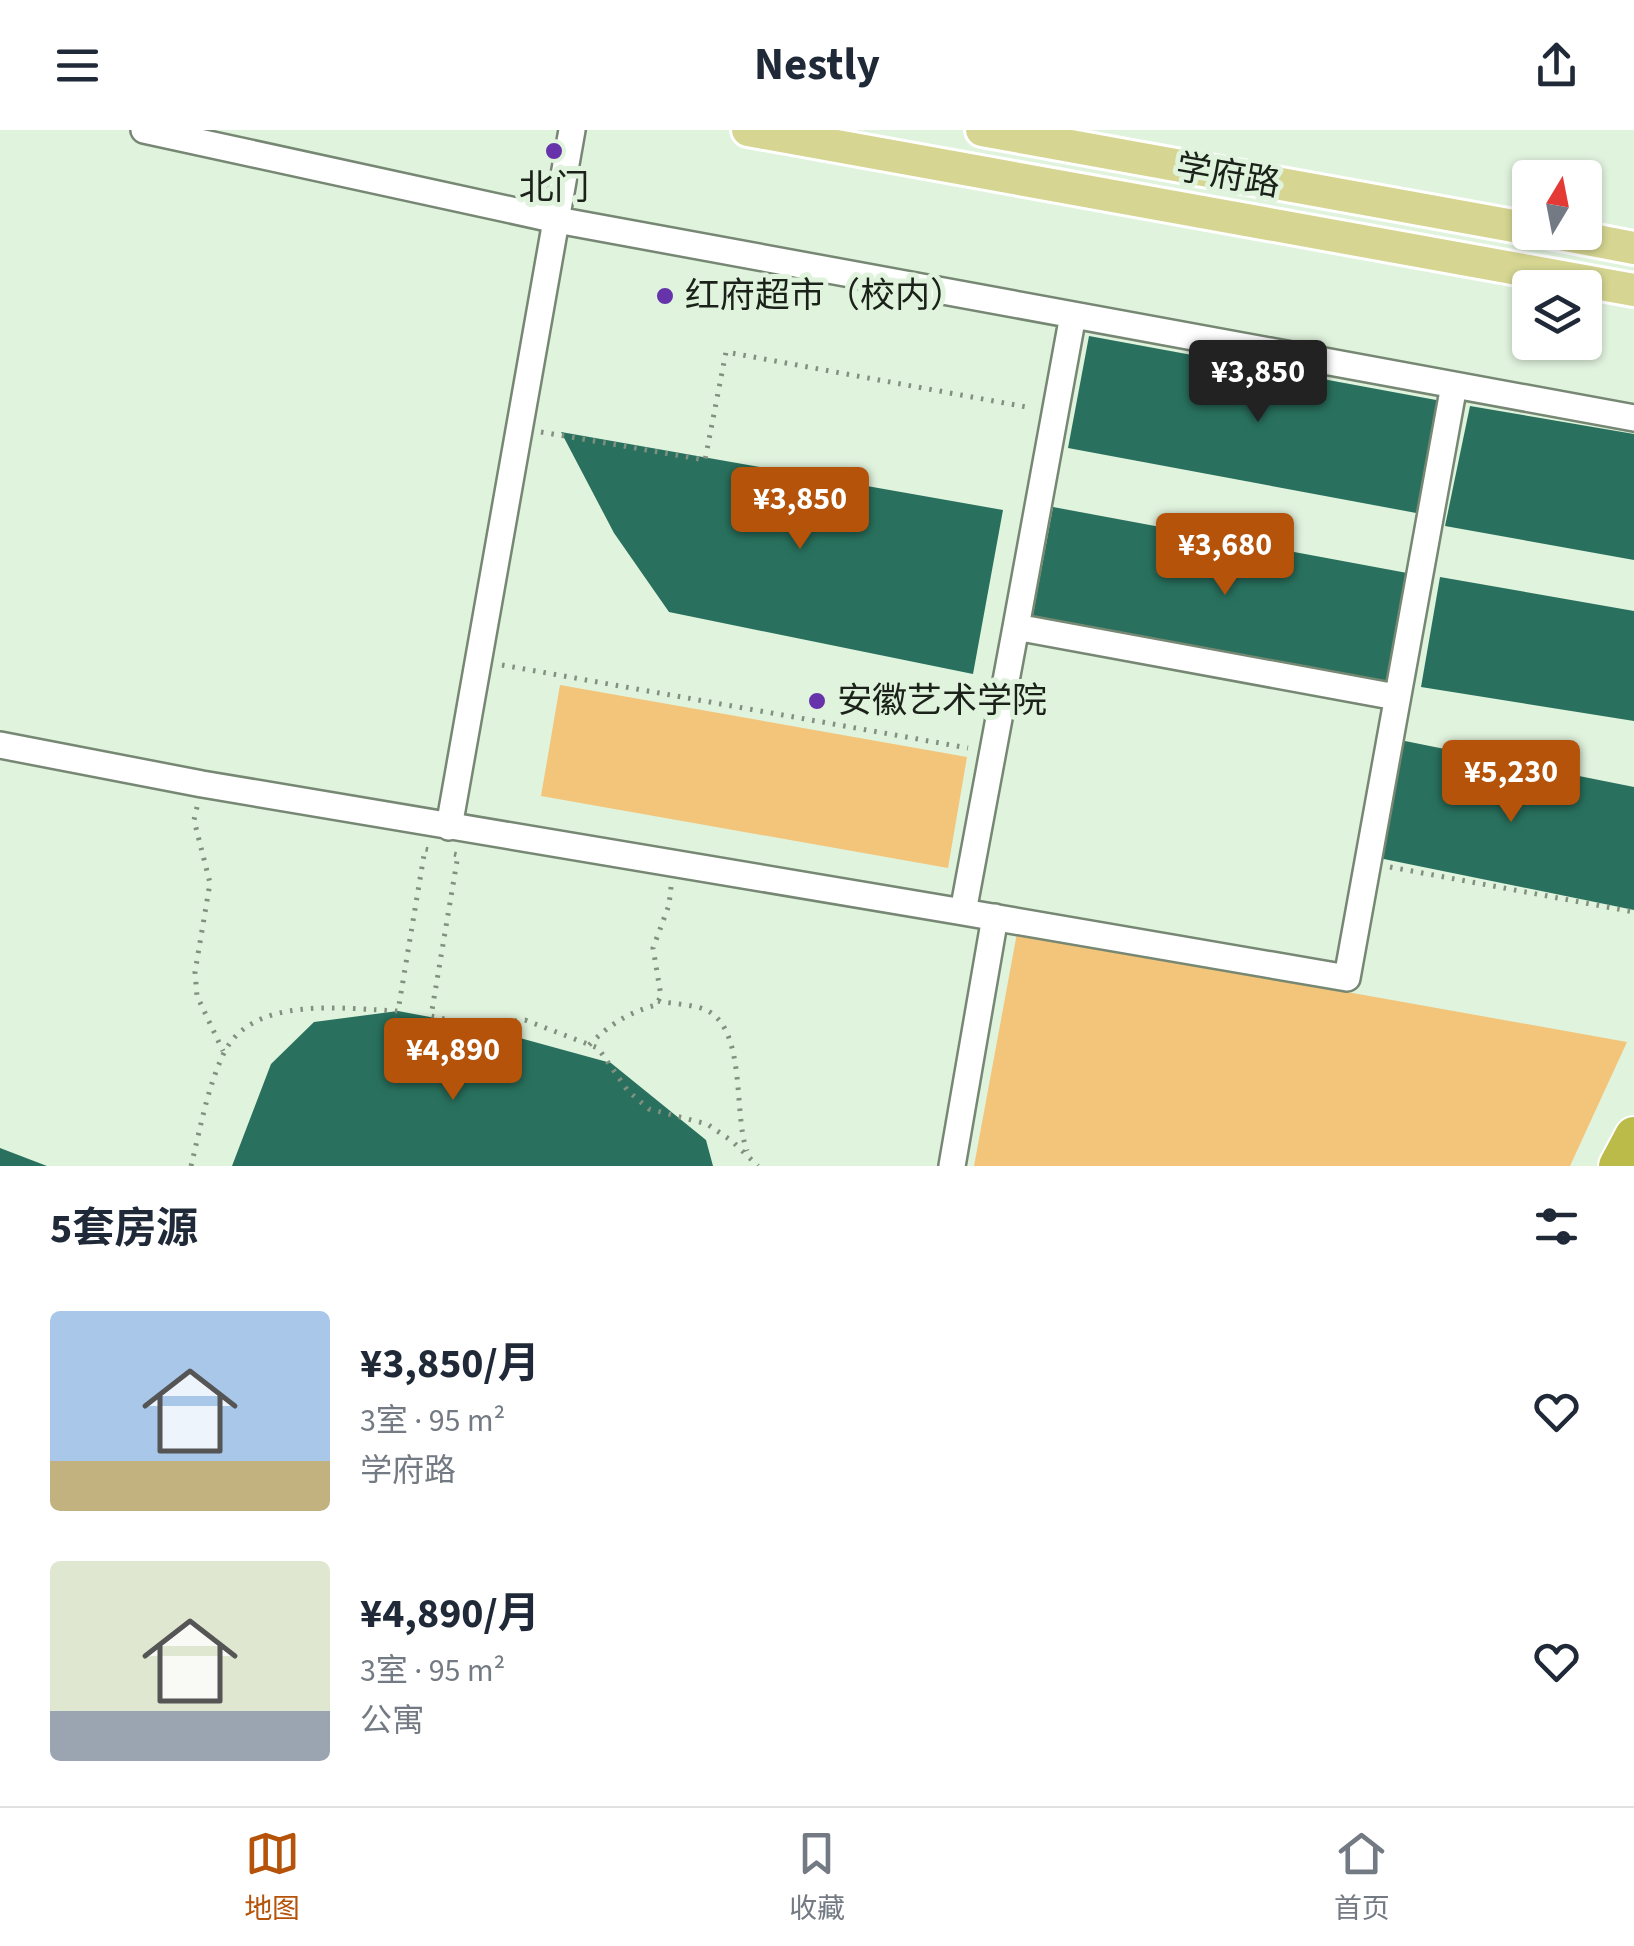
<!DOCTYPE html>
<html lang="zh">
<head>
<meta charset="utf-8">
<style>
	body { margin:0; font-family:"Source Sans 3","Noto Sans SC",sans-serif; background:#f6f6f7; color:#1f2937; height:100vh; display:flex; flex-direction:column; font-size:38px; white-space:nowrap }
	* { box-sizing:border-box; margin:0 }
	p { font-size:32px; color:#747a83 }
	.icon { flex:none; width:55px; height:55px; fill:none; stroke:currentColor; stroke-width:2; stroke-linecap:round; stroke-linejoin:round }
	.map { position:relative; height:1036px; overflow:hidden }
	.drawer { display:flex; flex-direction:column; background:#fff; flex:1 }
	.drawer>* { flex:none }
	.needle { width:65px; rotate:10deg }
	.tools { position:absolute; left:1512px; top:30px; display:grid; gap:20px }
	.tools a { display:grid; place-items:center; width:90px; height:90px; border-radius:10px; background:#fff; box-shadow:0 2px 8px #0004; font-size:50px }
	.price { position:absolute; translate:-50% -85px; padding:0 22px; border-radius:10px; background:#b45309; color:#fff; font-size:32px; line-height:65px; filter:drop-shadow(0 2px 5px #0008) }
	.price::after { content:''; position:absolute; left:50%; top:60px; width:30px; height:22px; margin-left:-15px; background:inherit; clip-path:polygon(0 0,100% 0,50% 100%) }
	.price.active { background:#222; color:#fff }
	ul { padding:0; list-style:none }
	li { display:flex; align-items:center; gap:30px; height:250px; padding:0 50px }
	li span { display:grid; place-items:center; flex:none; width:280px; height:200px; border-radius:10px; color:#555 }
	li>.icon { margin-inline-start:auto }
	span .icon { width:120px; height:120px; fill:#fffc; stroke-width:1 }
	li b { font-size:42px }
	h2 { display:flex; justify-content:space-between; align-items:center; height:120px; padding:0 50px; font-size:42px }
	header { display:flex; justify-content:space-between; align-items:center; height:130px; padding:0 50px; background:#fff; font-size:45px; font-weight:700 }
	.menu { display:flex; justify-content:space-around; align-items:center; height:140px; border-top:2px solid #e0e1e3; background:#fff; font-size:28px; color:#747a83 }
	.menu a { display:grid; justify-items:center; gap:5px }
	.menu .active { color:#b45309 }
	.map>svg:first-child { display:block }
</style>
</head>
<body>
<header><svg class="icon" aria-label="menu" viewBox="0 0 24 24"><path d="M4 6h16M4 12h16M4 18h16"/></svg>Nestly<svg class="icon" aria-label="share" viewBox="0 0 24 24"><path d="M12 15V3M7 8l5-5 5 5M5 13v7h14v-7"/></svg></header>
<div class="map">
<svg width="1634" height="1036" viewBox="0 0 1634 1036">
	<rect width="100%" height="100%" fill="#e0f3dd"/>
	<path fill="#f3c57b" d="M560 555 967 627 948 738 541 666Z
		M1017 803 1627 912 1570 1036H974Z"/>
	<path fill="#29715e" d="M1089 206 1447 272 1427 385 1068 318Z
		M1470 276 1634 304V430L1445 396Z
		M561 302 1003 380 973 544 669 482 614 403Z
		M1053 377 1418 445 1397 558 1032 490Z
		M1440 447 1634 481V591L1421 557Z
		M1400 610 1634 657V780L1374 727Z
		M398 881 473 895 611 933 706 1010 713 1036H232L271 934 314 892Z
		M0 1018 47 1036H0Z"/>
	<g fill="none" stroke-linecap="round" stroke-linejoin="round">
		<defs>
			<path id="minor" d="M144 0 557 90 1634 288
				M1016 497 1073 185
				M1396 567 1016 497 963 782 1347 848 1454 255
				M0 615 202 654 963 782
				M449 697 572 0
				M952 1036 995 787"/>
			<path id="major" d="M748 0 1634 160
				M982 0 1530 99
				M1550 102 1634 118"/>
			<path id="highway" d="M1618 1036 1634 1006"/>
		</defs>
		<use href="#minor" stroke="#768773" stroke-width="30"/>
		<use href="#major" stroke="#fff" stroke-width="38"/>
		<use href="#highway" stroke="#fff" stroke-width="42"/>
		<path stroke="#829080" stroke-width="5" stroke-dasharray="2.5 8" stroke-linecap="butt" d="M541 302 705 330 726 222 1032 278
			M502 535 968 618
			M197 677 194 690 210 753 195 842 197 866 223 921
			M454 724 458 725 431 886 473 895 525 890 598 918 628 961 649 979 707 994 732 1011 758 1036
			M1390 737 1634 782
			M658 871C673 874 692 874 706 880 747 899 733 984 747 1021
			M589 915C609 895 629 882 656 875L661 866 653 818 669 775 671 757
			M191 1036C200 1000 207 959 223 925 251 864 344 879 398 881L425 719 430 720"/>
		<use href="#minor" stroke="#fff" stroke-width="25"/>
		<use href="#major" stroke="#d6d692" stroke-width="32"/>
		<use href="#highway" stroke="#babb49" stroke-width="38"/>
	</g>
	<g fill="#63a" stroke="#e0f3dd" stroke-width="4">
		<circle cx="554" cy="21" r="10"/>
		<circle cx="665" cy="166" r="10"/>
		<circle cx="817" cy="571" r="10"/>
	</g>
	<g text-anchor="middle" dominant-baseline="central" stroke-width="10" stroke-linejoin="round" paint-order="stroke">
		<g font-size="35" fill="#1b221a" stroke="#e0f3dd">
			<text transform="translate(1228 46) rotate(10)">学府路</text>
		</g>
		<g font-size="35" fill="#1b221a" stroke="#e0f3dd" text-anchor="start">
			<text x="554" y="58" text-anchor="middle">北门</text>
			<text x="685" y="166">红府超市（校内）</text>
			<text x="837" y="571">安徽艺术学院</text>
		</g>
	</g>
</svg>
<div class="tools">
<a><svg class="needle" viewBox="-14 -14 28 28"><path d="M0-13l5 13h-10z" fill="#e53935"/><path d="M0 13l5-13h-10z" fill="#747a83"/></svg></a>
<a><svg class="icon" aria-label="layers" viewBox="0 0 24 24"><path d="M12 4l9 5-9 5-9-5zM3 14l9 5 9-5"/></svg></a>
</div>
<b class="price active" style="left:1258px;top:295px">¥3,850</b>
<b class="price" style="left:800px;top:422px">¥3,850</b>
<b class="price" style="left:1225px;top:468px">¥3,680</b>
<b class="price" style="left:1511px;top:695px">¥5,230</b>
<b class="price" style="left:453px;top:973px">¥4,890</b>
</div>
<section class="drawer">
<h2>5套房源<svg class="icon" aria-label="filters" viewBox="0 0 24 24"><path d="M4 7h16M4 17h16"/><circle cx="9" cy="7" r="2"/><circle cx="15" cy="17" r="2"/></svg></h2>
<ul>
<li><span style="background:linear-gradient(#a9c7e8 75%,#c2b280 0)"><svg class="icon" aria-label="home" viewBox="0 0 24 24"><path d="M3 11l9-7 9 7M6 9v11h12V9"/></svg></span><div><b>¥3,850/月</b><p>3室 · 95 m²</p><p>学府路</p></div><svg class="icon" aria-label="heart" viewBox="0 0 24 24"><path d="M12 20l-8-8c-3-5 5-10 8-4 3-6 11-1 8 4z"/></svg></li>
<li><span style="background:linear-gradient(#dfe7d0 75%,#9aa5b1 0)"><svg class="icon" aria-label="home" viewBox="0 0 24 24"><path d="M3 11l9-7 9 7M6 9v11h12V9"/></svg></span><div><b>¥4,890/月</b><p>3室 · 95 m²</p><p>公寓</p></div><svg class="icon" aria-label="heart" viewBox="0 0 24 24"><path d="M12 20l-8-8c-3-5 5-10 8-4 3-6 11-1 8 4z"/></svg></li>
</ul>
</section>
<nav class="menu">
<a class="active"><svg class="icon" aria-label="map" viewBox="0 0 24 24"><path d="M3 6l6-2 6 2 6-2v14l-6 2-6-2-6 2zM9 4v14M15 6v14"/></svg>地图</a>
<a><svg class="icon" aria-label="saved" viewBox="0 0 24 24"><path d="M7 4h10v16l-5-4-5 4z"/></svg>收藏</a>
<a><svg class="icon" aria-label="home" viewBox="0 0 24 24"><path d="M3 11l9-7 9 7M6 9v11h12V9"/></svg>首页</a>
</nav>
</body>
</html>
